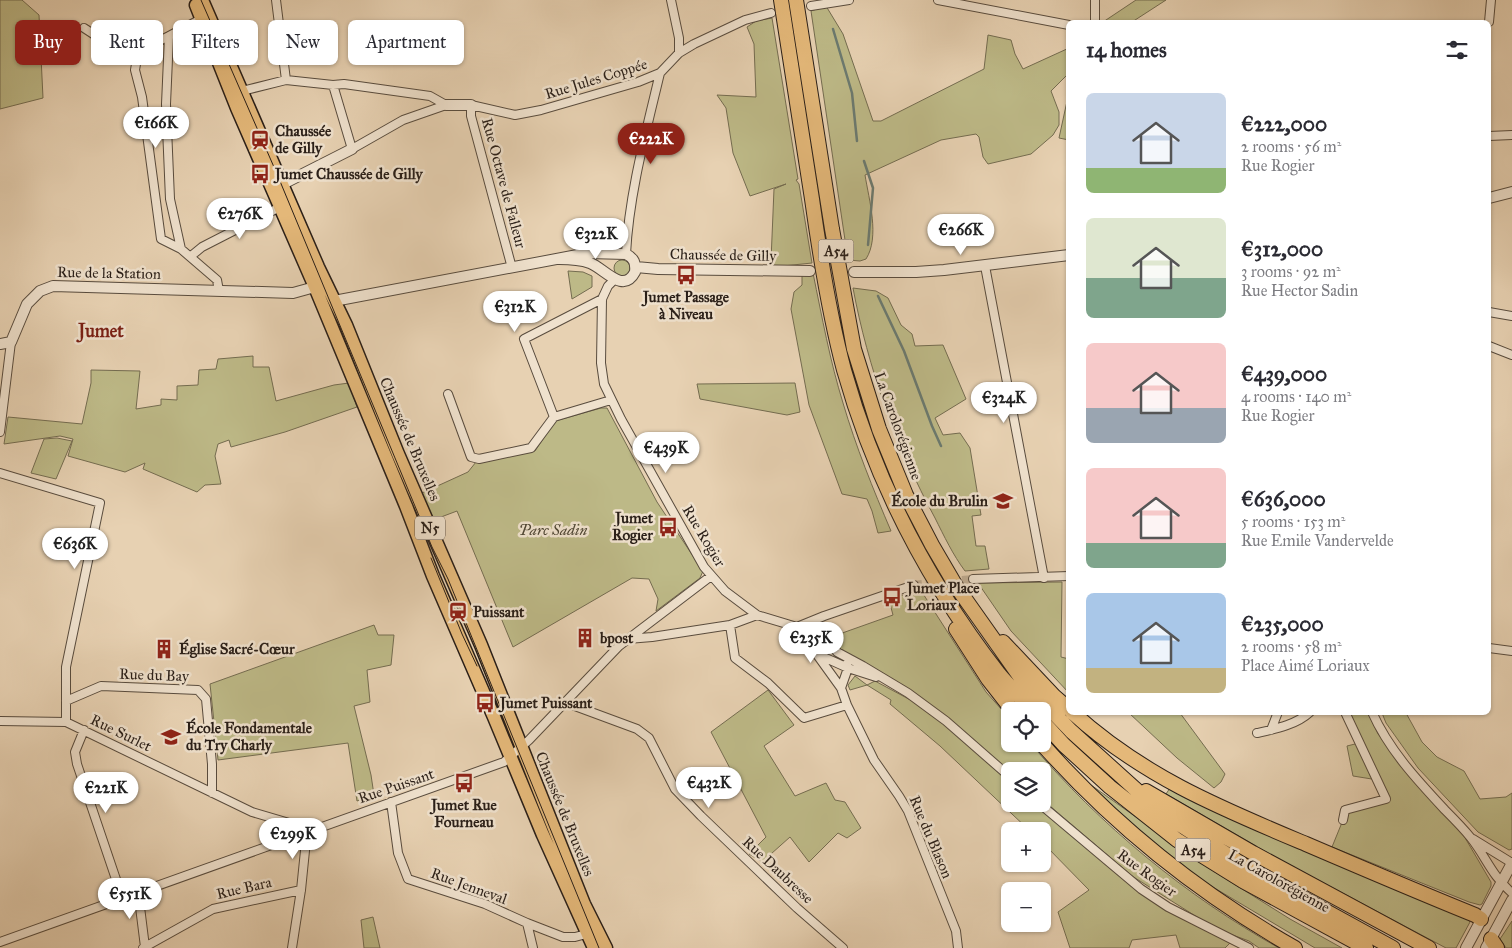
<!DOCTYPE html>
<html lang="en">
<head>
<meta charset="utf-8">
<style>
	body { margin:0; font-family:"IM FELL Great Primer",serif; background:#f2f2f3; color:#2b2b33; height:100vh; display:flex; flex-direction:column; font-size:19px; white-space:nowrap }
	* { box-sizing:border-box; margin:0 }
	p { font-size:16px; color:#7c7c81 }
	.icon { flex:none; width:28px; height:28px; fill:none; stroke:currentColor; stroke-width:2; stroke-linecap:round; stroke-linejoin:round }
	.map { position:relative; flex:1; overflow:hidden }
	.details { position:absolute; left:1066px; top:20px; width:425px; height:695px; display:flex; flex-direction:column; background:#fff; border-radius:8px; box-shadow:0 1px 4px #0004 }
	.details>* { flex:none }
	.hud { position:absolute; left:15px; top:20px; width:475px; height:45px; display:flex; gap:10px }
	.controls { position:absolute; left:1001px; top:702px; display:grid; gap:10px }
	.controls a { display:grid; place-items:center; width:50px; height:50px; border-radius:8px; background:#fff; box-shadow:0 1px 4px #0004; font-size:25px }
	.price { position:absolute; translate:-50% -42px; padding:0 11px; border-radius:18px; background:#fff; color:#222; font-size:16px; line-height:32px; filter:drop-shadow(0 1px 2px #0008) }
	.price::after { content:''; position:absolute; left:50%; top:30px; width:15px; height:11px; margin-left:-8px; background:inherit; clip-path:polygon(0 0,100% 0,50% 100%) }
	.price.on { background:#8f2418; color:#fff }
	ul { padding:0; list-style:none }
	li { display:flex; align-items:center; gap:15px; height:125px; padding:0 20px }
	li span { display:grid; place-items:center; flex:none; width:140px; height:100px; border-radius:8px; color:#555 }
	li>.icon { margin-inline-start:auto }
	span .icon { width:60px; height:60px; fill:#fffc; stroke-width:1 }
	li b { font-size:21px }
	h2 { display:flex; justify-content:space-between; align-items:center; height:60px; padding:0 20px; font-size:21px }
	.pill { padding:0 18px; border-radius:8px; background:#fff; box-shadow:0 1px 4px #0004; font-size:18px; line-height:45px }
	.pill.on { background:#8f2418; color:#fff }
	.map>svg:first-child { display:block }
</style>
</head>
<body>
<div class="map">
<svg width="1512" height="948" viewBox="0 0 1512 948">
	<rect width="100%" height="100%" fill="#e7d1b2"/>
	<filter id="stains"><feTurbulence type="fractalNoise" baseFrequency=".004" numOctaves="4"/><feColorMatrix values="0 0 0 0 .2 0 0 0 0 .09 0 0 0 0 .02 0 0 0 .5 -.17"/></filter>
	<radialGradient id="worn" r=".72"><stop offset=".6" stop-color="#630" stop-opacity="0"/><stop offset="1" stop-color="#630" stop-opacity=".3"/></radialGradient>
	<path fill="#bdb987" stroke="#746c50" d="M0 0H22L39 15 43 98 0 109Z
		M1136 0H1166L1132 22H1103Z
		M826 6 843 34 873 121H881L984 69 988 35 1011 40 1015 54 1023 69 1069 48V73L1051 91 1059 112V125L1053 135 1031 154 988 164 983 157 979 137 976 134 941 140 865 175C869 200 880 237 866 259L860 261 848 260 811 11Z
		M772 18 798 179 796 180 799 184 812 263 773 267 771 261 774 189 786 184 750 196 733 153 726 108 717 95 756 97 754 44 747 27 756 21Z
		M1069 92V140L1059 138Z
		M614 268a8 8 0 1 1 16 0a8 8 0 1 1-16 0Z
		M568 271 583 272 592 276V287L572 299Z
		M802 271 813 273C822 317 830 361 843 403 856 447 873 489 891 531L878 533 872 511 867 499 842 494 809 405 791 309 794 292 802 285Z
		M853 288 876 291 888 298 901 325 912 334 915 346 943 345 966 399 935 418 943 435 960 433 970 448 981 515 972 516 976 546H985L989 569 965 571C953 555 944 536 935 518 896 446 868 368 853 288Z
		M253 356V367H269L276 401 334 385 349 383 357 407 285 432 231 447 229 440 218 444 215 456 221 484 205 485 197 492 143 469 145 463 125 472 68 456 73 439 60 436 4 444 8 417 82 424 91 383V370L140 371 136 409 161 405V399L177 400V386L198 385 199 370 216 369 218 359Z
		M795 383 800 412 787 415 700 399 697 384Z
		M601 408H607L657 502 703 571 700 578 656 611 658 599 649 579 632 578 513 647 457 511 433 520 422 493 468 472 476 462 535 451 555 421Z
		M57 438 72 441 56 479 31 473 44 439Z
		M1062 582 1061 657 1069 659V693L1011 631 978 583Z
		M920 589 986 692 1010 719V744H1031C1100 825 1186 896 1279 948H1259L1249 941 1216 929 1132 876 1043 800 1042 771H1010V804H1040L1124 876 1191 919 1233 940 1225 948H1180L1176 935 1132 940 1129 948H1070L1058 912 1089 890 1043 843 1042 831H1030L940 746 890 704 891 700 867 685 850 690 848 685 855 676 867 685 875 681 918 704C896 689 843 659 831 637L893 615 889 600Z
		M374 625 378 635H394L391 665 367 670 370 702 354 706 371 775 374 795 357 801 348 743 218 760 210 684Z
		M768 690 794 725 764 746 795 796 826 783 835 800 845 802 861 828 847 838 838 833 809 862 790 837 762 862 749 854 766 837 711 732Z
		M1129 713H1180L1225 774 1221 782 1214 788 1177 758Z
		M1346 713H1368L1378 734 1464 836 1491 882V886L1482 904 1480 905 1469 902 1332 847 1343 820 1345 810 1386 799 1378 780 1353 776 1347 746 1359 743Z
		M1382 713H1406L1422 742 1437 757 1464 771 1480 799 1506 797 1512 793V849L1509 850 1478 832 1418 768 1386 723Z
		M1084 780 1199 862 1290 919 1342 948H1315L1181 868Z
		M1170 788 1465 917 1470 922 1456 948H1446L1273 856 1166 794Z
		M373 917 380 948H364L361 920Z
		M1512 921V948H1506L1500 939Z"/>
	<g fill="none" stroke-linecap="round" stroke-linejoin="round">
		<path stroke="#6b7a70" stroke-width="2.5" d="M833 29 852 93 857 141
			M864 161 873 188 868 245
			M878 296 904 351 932 426 941 446"/>
		<path stroke="#c1ad93" stroke-width="8" stroke-dasharray="8 4" stroke-linecap="butt" d="M950 581 973 579
			M914 585 939 582"/>
		<defs>
			<path id="minor" d="M276 0 286 80
				M671 0 679 38V53
				M938 0 1069 25
				M811 6 849 0
				M201 19 169 36 166 104 170 199 181 249 217 280 219 291
				M1095 22V0
				M1489 22 1491 0
				M84 28 107 43 137 58 149 46 169 36
				M137 58 135 70 142 97 161 239 181 249
				M333 85 352 149 403 120 446 105
				M242 91 286 80 333 85 344 84 430 96 446 105
				M145 121 166 119
				M1489 136 1512 135
				M626 254C629 194 646 132 660 73
				M191 256 202 247 280 207
				M985 266 1044 578
				M512 268 471 116V105L515 115 541 110 638 82 660 73 679 53 694 44 745 20 771 13
				M614 280 608 286 602 299 601 363 604 384 621 419 704 567 725 591 757 615 797 627 824 616 914 585
				M1489 312 1512 316
				M1489 346 1512 355
				M448 394 471 457 479 459 531 448 554 417 611 400
				M554 417 524 339 602 299
				M0 432 11 342
				M0 473 100 503 66 667V722
				M973 579 1069 576
				M816 620 837 652 863 666 908 693 946 721 1010 777
				M730 625 735 658 768 683 804 718 847 705
				M797 627 841 688 847 705 874 760 899 796 908 811 956 931 958 948
				M628 639 652 637 730 625 757 615
				M1489 648 1512 651
				M819 655 848 668 876 677
				M841 688 848 668 847 664
				M66 701 101 686 198 690 206 699 212 764V793
				M564 702 637 729 649 738 675 789 701 816 797 908 843 948
				M1372 712C1389 750 1417 780 1445 810 1454 819 1463 828 1471 838 1486 857 1492 876 1512 893
				M0 721 66 722 252 812 296 825 307 831
				M84 730 75 752 77 764 122 897
				M1271 730 1278 712
				M1257 733C1275 729 1296 725 1310 712
				M391 802 398 853 408 879 485 904 527 923 563 937H575L590 933
				M1040 804 1141 889 1168 907 1249 948
				M1343 820 1345 810 1386 799 1345 712
				M1473 839 1512 863
				M138 891 145 947
				M527 923 533 948
				M0 942 504 762 529 740 619 646 711 576
				M143 948 213 909 301 890
				M292 948 301 890 307 831"/>
			<path id="tertiary" d="M446 105H471
				M277 187 352 149
				M1489 198 1512 192
				M636 267 658 269 810 271
				M854 272H916L944 270 1069 255
				M334 301 588 253 626 254C634 258 636 263 635 272 623 295 604 268 590 263 579 259 569 259 559 259
				M0 344 11 342 27 304 40 291 53 286 293 293 322 285
				M1466 948 1512 863
				M1486 948 1512 900"/>
			<path id="primary" d="M202 0 318 267 346 325 398 454 481 645 584 904 606 948
				M196 5 237 108 315 287 406 506 433 576 494 717 543 835 594 948"/>
			<path id="motorway" d="M781 0C791 66 801 132 812 199 820 256 829 314 844 370 875 480 929 584 999 674 1010 687 1022 699 1033 711
				M796 0 832 229 854 349 879 429 906 495 932 545 956 586 1023 681 1071 731 1153 805 1176 822 1251 870 1393 948
				M956 629 988 679 1013 711
				M1003 642 1054 696 1069 709
				M1072 712C1142 776 1220 808 1306 844 1362 868 1418 892 1475 915L1481 919
				M1042 721 1064 745 1110 787 1177 840 1243 881 1366 948
				M1042 744C1114 825 1200 894 1295 948
				M1146 791 1253 853 1429 948
				M1491 939 1497 948"/>
		</defs>
		<use href="#minor" stroke="#594c3e" stroke-width="10"/>
		<use href="#tertiary" stroke="#594c3e" stroke-width="12"/>
		<use href="#primary" stroke="#2a1f18" stroke-width="15"/>
		<use href="#motorway" stroke="#2a1f18" stroke-width="16"/>
		<use href="#minor" stroke="#efe1cd" stroke-width="8"/>
		<use href="#tertiary" stroke="#efe1cd" stroke-width="10"/>
		<use href="#primary" stroke="#e4b879" stroke-width="12"/>
		<use href="#motorway" stroke="#e4b879" stroke-width="14"/>
		<path stroke="#2a1f18" stroke-width="1" d="M201 0 277 174 432 547 448 579 599 948
			M431 558 462 634 477 666"/>
	</g>
	<defs>
		<symbol id="station-bare" viewBox="-9 -9 18 18"><path d="M-3-6H3Q5-6 5-4V2Q5 4 3 4L4.5 6H3L1.5 4h-3L-3 6H-4.5L-3 4Q-5 4-5 2V-4Q-5-6-3-6ZM-3.5-4v3h7v-3ZM-3.5 1v1.5H-2V1ZM2 1v1.5H3.5V1Z" fill="#8f2418" stroke="#efe1cd" stroke-width="2.5" paint-order="stroke"/></symbol>
		<symbol id="bus-bare" viewBox="-9 -9 18 18"><path d="M-5-6H5V4H4V6H2V4H-2V6H-4V4H-5ZM-3.5-4V0h7V-4ZM-3.5 1.2v1.5H-2V1.2ZM2 1.2v1.5H3.5V1.2Z" fill="#8f2418" stroke="#efe1cd" stroke-width="2.5" paint-order="stroke"/></symbol>
		<symbol id="school-bare" viewBox="-9 -9 18 18"><path d="M0-5L7-2L0 1L-7-2ZM-4 1L0 2.5L4 1V4Q0 6-4 4Z" fill="#8f2418" stroke="#efe1cd" stroke-width="2.5" paint-order="stroke"/></symbol>
		<symbol id="building-bare" viewBox="-9 -9 18 18"><path d="M-4-6H4V6H1V3H-1V6H-4ZM-2.5-4.3h1.7v1.8h-1.7ZM.8-4.3h1.7v1.8H.8ZM-2.5-1h1.7V.8h-1.7ZM.8-1h1.7V.8H.8Z" fill="#8f2418" stroke="#efe1cd" stroke-width="2.5" paint-order="stroke"/></symbol>
	</defs>
	<g fill-rule="evenodd">
		<use href="#station-bare" x="246" y="126" width="28" height="28"/>
		<use href="#bus-bare" x="246" y="160" width="28" height="28"/>
		<use href="#bus-bare" x="672" y="261" width="28" height="28"/>
		<use href="#school-bare" x="989" y="487" width="28" height="28"/>
		<use href="#bus-bare" x="654" y="513" width="28" height="28"/>
		<use href="#bus-bare" x="878" y="583" width="28" height="28"/>
		<use href="#station-bare" x="444" y="598" width="28" height="28"/>
		<use href="#building-bare" x="571" y="624" width="28" height="28"/>
		<use href="#building-bare" x="150" y="635" width="28" height="28"/>
		<use href="#bus-bare" x="471" y="689" width="28" height="28"/>
		<use href="#school-bare" x="157" y="723" width="28" height="28"/>
		<use href="#bus-bare" x="450" y="769" width="28" height="28"/>
	</g>
	<g text-anchor="middle" dominant-baseline="central" stroke-width="5" stroke-linejoin="round" paint-order="stroke">
		<g fill="#efe1cd" stroke="#65594e" stroke-width="1">
			<rect x="818.5" y="239.5" width="35" height="23" rx="4"/>
			<rect x="415" y="516.5" width="30" height="23" rx="4"/>
			<rect x="1175.5" y="838.5" width="35" height="23" rx="4"/>
		</g>
		<g font-size="14" font-weight="bold" fill="#2a1f18">
			<text x="836" y="251">A54</text>
			<text x="430" y="528">N5</text>
			<text x="1193" y="850">A54</text>
		</g>
		<g font-size="15" fill="#2a1f18" stroke="#efe1cd">
			<text transform="translate(596 79) rotate(-17)">Rue Jules Coppée</text>
			<text transform="translate(504 183) rotate(75)">Rue Octave de Falleur</text>
			<text transform="translate(723 255) rotate(1)">Chaussée de Gilly</text>
			<text transform="translate(109 273) rotate(1)">Rue de la Station</text>
			<text transform="translate(898 426) rotate(70)">La Carolorégienne</text>
			<text transform="translate(410 439) rotate(67)">Chaussée de Bruxelles</text>
			<text transform="translate(704 536) rotate(59)">Rue Rogier</text>
			<text transform="translate(154 675) rotate(2)">Rue du Bay</text>
			<text transform="translate(121 733) rotate(26)">Rue Surlet</text>
			<text transform="translate(396 786) rotate(-19)">Rue Puissant</text>
			<text transform="translate(565 814) rotate(68)">Chaussée de Bruxelles</text>
			<text transform="translate(931 837) rotate(67)">Rue du Blason</text>
			<text transform="translate(778 870) rotate(43)">Rue Daubresse</text>
			<text transform="translate(1147 873) rotate(36)">Rue Rogier</text>
			<text transform="translate(1279 881) rotate(29)">La Carolorégienne</text>
			<text transform="translate(469 886) rotate(20)">Rue Jenneval</text>
			<text transform="translate(244 888) rotate(-13)">Rue Bara</text>
		</g>
		<g font-size="15" font-weight="bold" fill="#2a1f18" stroke="#efe1cd" text-anchor="start">
			<text x="275" y="131">Chaussée<tspan x="275" dy="17">de Gilly</tspan></text>
			<text x="275" y="174">Jumet Chaussée de Gilly</text>
			<text x="686" y="297" text-anchor="middle">Jumet Passage<tspan x="686" dy="17">à Niveau</tspan></text>
			<text x="988" y="501" text-anchor="end">École du Brulin</text>
			<text x="653" y="518" text-anchor="end">Jumet<tspan x="653" dy="17">Rogier</tspan></text>
			<text x="907" y="588">Jumet Place<tspan x="907" dy="17">Loriaux</tspan></text>
			<text x="473" y="612">Puissant</text>
			<text x="600" y="638">bpost</text>
			<text x="179" y="649">Église Sacré-Cœur</text>
			<text x="500" y="703">Jumet Puissant</text>
			<text x="186" y="728">École Fondamentale<tspan x="186" dy="17">du Try Charly</tspan></text>
			<text x="464" y="805" text-anchor="middle">Jumet Rue<tspan x="464" dy="17">Fourneau</tspan></text>
		</g>
		<g font-size="15" font-style="italic" fill="#4f4634" stroke="#efe1cd">
			<text x="553" y="530">Parc Sadin</text>
		</g>
		<g font-size="18" font-weight="bold" fill="#7a1f14" stroke="#efe1cd">
			<text x="101" y="331">Jumet</text>
		</g>
	</g>
	<rect width="100%" height="100%" filter="url(#stains)"/>
	<rect width="100%" height="100%" fill="url(#worn)"/>
</svg>
<div class="controls">
<a><svg class="icon" aria-label="locate" viewBox="0 0 24 24"><circle cx="12" cy="12" r="6"/><path d="M12 2v4M12 18v4M2 12h4M18 12h4"/></svg></a>
<a><svg class="icon" aria-label="layers" viewBox="0 0 24 24"><path d="M12 4l9 5-9 5-9-5zM3 14l9 5 9-5"/></svg></a>
<a>+</a>
<a>−</a>
</div>
<b class="price" style="left:156px;top:149px">€166K</b>
<b class="price on" style="left:651px;top:165px">€222K</b>
<b class="price" style="left:240px;top:240px">€276K</b>
<b class="price" style="left:961px;top:256px">€266K</b>
<b class="price" style="left:596px;top:260px">€322K</b>
<b class="price" style="left:515px;top:333px">€312K</b>
<b class="price" style="left:1004px;top:424px">€324K</b>
<b class="price" style="left:666px;top:474px">€439K</b>
<b class="price" style="left:75px;top:570px">€636K</b>
<b class="price" style="left:811px;top:664px">€235K</b>
<b class="price" style="left:709px;top:809px">€432K</b>
<b class="price" style="left:106px;top:814px">€221K</b>
<b class="price" style="left:293px;top:860px">€299K</b>
<b class="price" style="left:130px;top:920px">€551K</b>
<div class="hud">
<a class="pill on">Buy</a>
<a class="pill">Rent</a>
<a class="pill">Filters</a>
<a class="pill">New</a>
<a class="pill">Apartment</a>
</div>
<section class="details">
<h2>14 homes<svg class="icon" aria-label="filters" viewBox="0 0 24 24"><path d="M4 7h16M4 17h16"/><circle cx="9" cy="7" r="2"/><circle cx="15" cy="17" r="2"/></svg></h2>
<ul>
<li><span style="background:linear-gradient(#c9d6e8 75%,#8fb573 0)"><svg class="icon" aria-label="home" viewBox="0 0 24 24"><path d="M3 11l9-7 9 7M6 9v11h12V9"/></svg></span><div><b>€222,000</b><p>2 rooms · 56 m²</p><p>Rue Rogier</p></div></li>
<li><span style="background:linear-gradient(#dfe7d0 60%,#7fa58c 0)"><svg class="icon" aria-label="home" viewBox="0 0 24 24"><path d="M3 11l9-7 9 7M6 9v11h12V9"/></svg></span><div><b>€312,000</b><p>3 rooms · 92 m²</p><p>Rue Hector Sadin</p></div></li>
<li><span style="background:linear-gradient(#f6c9c9 65%,#9aa5b1 0)"><svg class="icon" aria-label="home" viewBox="0 0 24 24"><path d="M3 11l9-7 9 7M6 9v11h12V9"/></svg></span><div><b>€439,000</b><p>4 rooms · 140 m²</p><p>Rue Rogier</p></div></li>
<li><span style="background:linear-gradient(#f6c9c9 75%,#7fa58c 0)"><svg class="icon" aria-label="home" viewBox="0 0 24 24"><path d="M3 11l9-7 9 7M6 9v11h12V9"/></svg></span><div><b>€636,000</b><p>5 rooms · 153 m²</p><p>Rue Emile Vandervelde</p></div></li>
<li><span style="background:linear-gradient(#a9c7e8 75%,#c2b280 0)"><svg class="icon" aria-label="home" viewBox="0 0 24 24"><path d="M3 11l9-7 9 7M6 9v11h12V9"/></svg></span><div><b>€235,000</b><p>2 rooms · 58 m²</p><p>Place Aimé Loriaux</p></div></li>
</ul>
</section>
</div>
</body>
</html>
